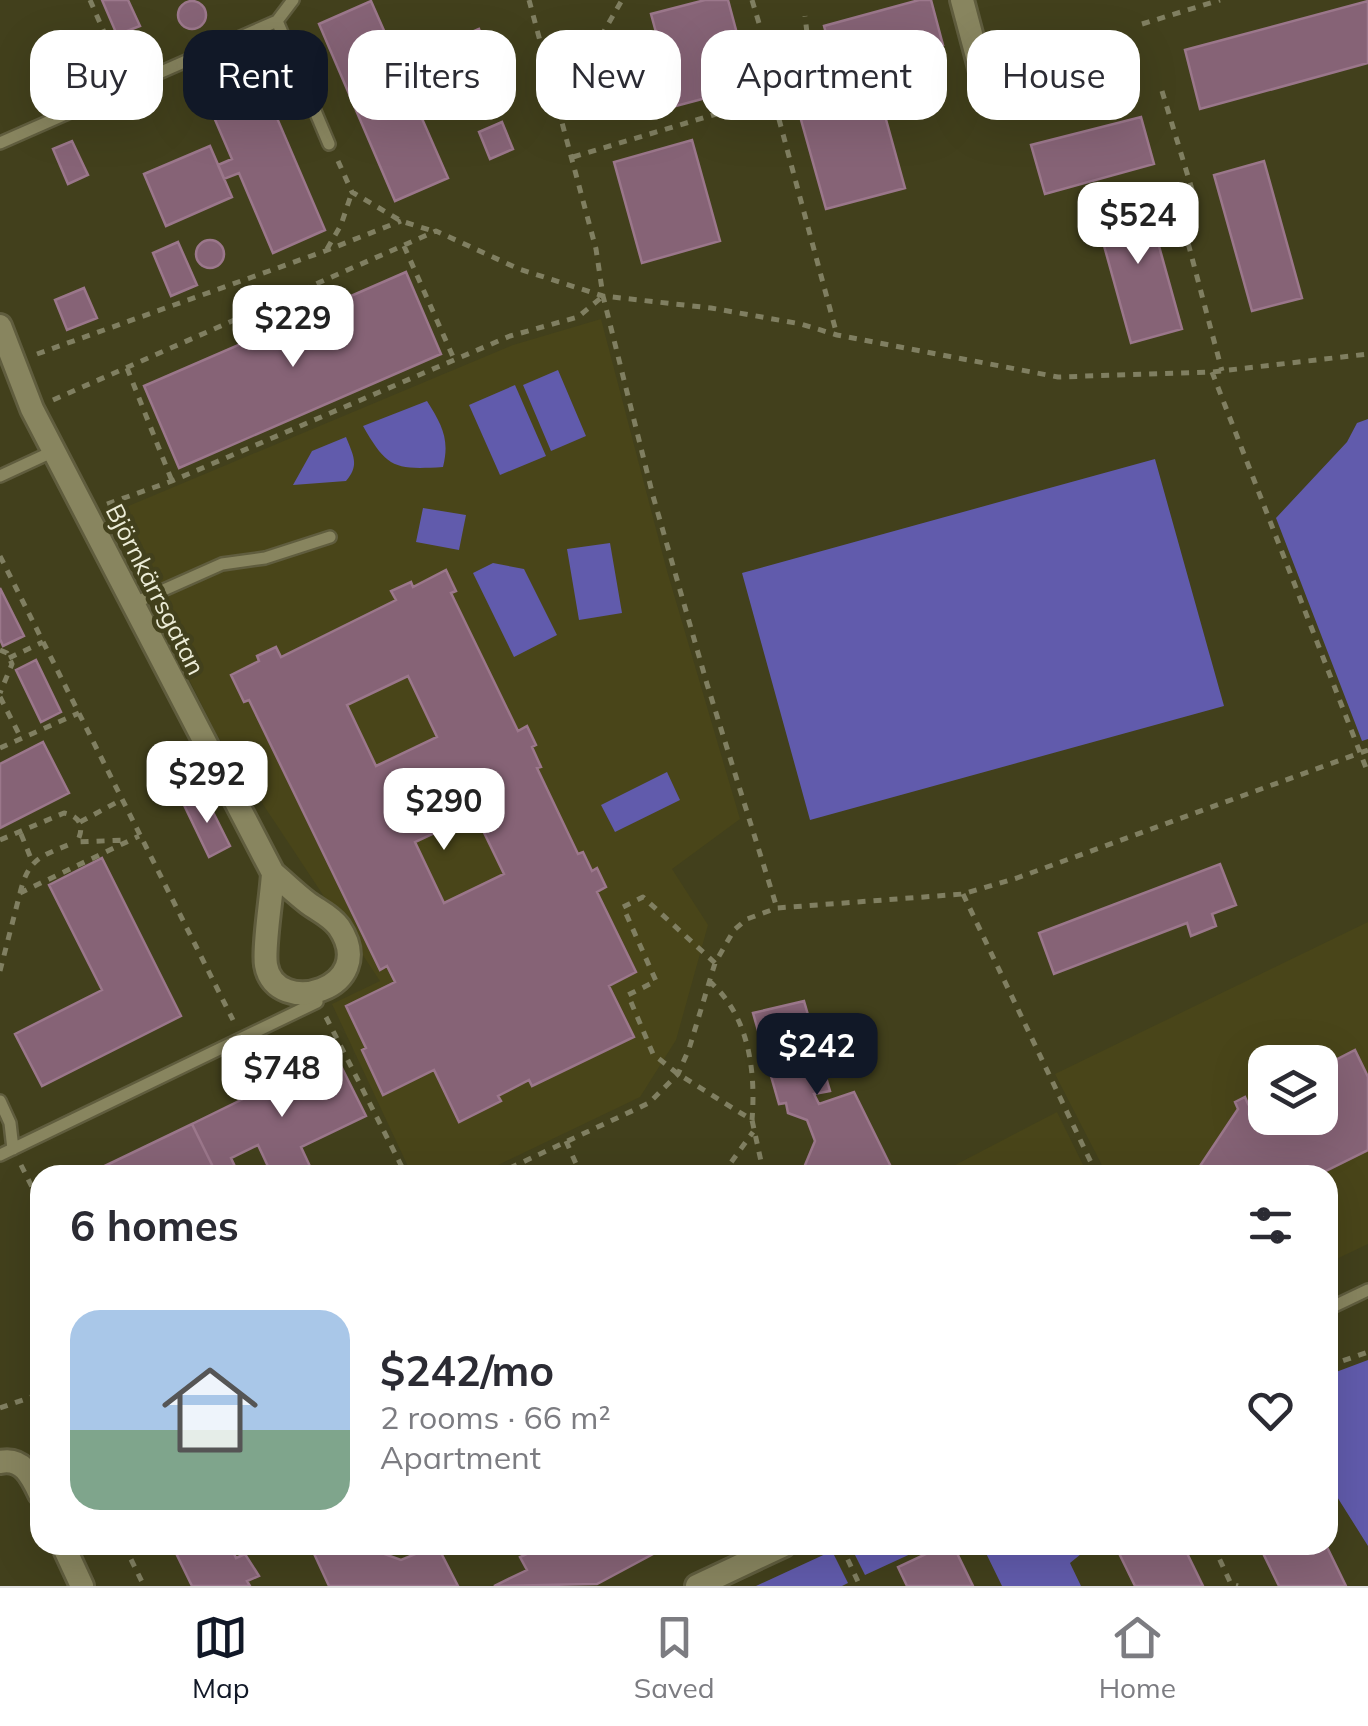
<!DOCTYPE html>
<html lang="en">
<head>
<meta charset="utf-8">
<style>
	body { margin:0; font-family:Mulish,sans-serif; background:#f2f2f3; color:#2b2b33; height:100vh; display:flex; flex-direction:column; font-size:38px; white-space:nowrap }
	* { box-sizing:border-box; margin:0 }
	p { font-size:32px; color:#7c7c81 }
	.icon { flex:none; width:55px; height:55px; fill:none; stroke:currentColor; stroke-width:2; stroke-linecap:round; stroke-linejoin:round }
	.map { position:relative; flex:1; overflow:hidden }
	.side { position:absolute; left:30px; top:1165px; width:1308px; height:390px; display:flex; flex-direction:column; background:#fff; border-radius:30px; box-shadow:0 10px 40px #0002 }
	.side>* { flex:none }
	.hud { position:absolute; left:30px; top:30px; width:1310px; height:90px; display:flex; gap:20px }
	.fabs { position:absolute; left:1248px; top:1045px; display:grid; gap:20px }
	.fabs a { display:grid; place-items:center; width:90px; height:90px; border-radius:20px; background:#fff; box-shadow:0 10px 40px #0002; font-size:50px }
	.price { position:absolute; translate:-50% -85px; padding:0 22px; border-radius:20px; background:#fff; color:#222; font-size:32px; line-height:65px; filter:drop-shadow(0 2px 5px #0008) }
	.price::after { content:''; position:absolute; left:50%; top:60px; width:30px; height:22px; margin-left:-15px; background:inherit; clip-path:polygon(0 0,100% 0,50% 100%) }
	.price.selected { background:#111827; color:#fff }
	ul { padding:0; list-style:none }
	li { display:flex; align-items:center; gap:30px; height:250px; padding:0 40px }
	li+li { border-top:2px solid #e1e1e2 }
	li span { display:grid; place-items:center; flex:none; width:280px; height:200px; border-radius:30px; color:#555 }
	li>.icon { margin-inline-start:auto }
	span .icon { width:120px; height:120px; fill:#fffc; stroke-width:1 }
	li b { font-size:42px }
	h2 { display:flex; justify-content:space-between; align-items:center; height:120px; padding:0 40px; font-size:42px }
	.pill { padding:0 35px; border-radius:30px; background:#fff; box-shadow:0 10px 40px #0002; font-size:35px; line-height:90px }
	.pill.selected { background:#111827; color:#fff }
	.menu { display:flex; justify-content:space-around; align-items:center; height:140px; border-top:2px solid #e1e1e2; background:#fff; font-size:28px; color:#7c7c81 }
	.menu a { display:grid; justify-items:center; gap:5px }
	.menu .selected { color:#111827 }
	.map>svg:first-child { display:block }
</style>
</head>
<body>
<div class="map">
<svg width="1368" height="1586" viewBox="0 0 1368 1586">
	<rect width="100%" height="100%" fill="#42401c"/>
	<path fill="#494519" fill-rule="evenodd" d="M601 319 667 571 740 819 672 869 708 925 676 1040 640 1097 477 1175H412L332 1004 380 981 217 735 107 515 513 345Z
		M1368 922V1244L1328 1263V1175H1107L1055 1074ZM1265 1062H1320V1118H1265Z
		M1057 1112 1088 1175H936Z"/>
	<path fill="#615bac" d="M558 370 586 436 551 451 523 385Z
		M515 385 546 456 500 475 469 405Z
		M427 401C442 425 450 439 443 467 394 470 387 468 363 426Z
		M1368 419V739L1362 741 1276 518 1347 442 1357 423Z
		M346 437C353 455 360 465 346 481L293 485 312 451Z
		M1155 459 1224 706 810 820 742 573Z
		M423 508 466 515 459 550 416 542Z
		M610 543 622 613 579 620 567 549Z
		M493 563 524 569 557 635 514 657 473 573Z
		M667 772 680 800 615 832 601 805Z
		M1368 1360V1546L1334 1492 1328 1474V1375Z
		M850 1545H930L865 1575Z
		M982 1545H1092L1070 1563 1081 1586H1002Z
		M832 1551 848 1583 842 1586H756Z"/>
	<path fill="#866376" stroke="#9b778b" stroke-width="2.5" fill-rule="evenodd" d="M102 0H128L140 26 117 35Z
		M705 0H728L751 86 676 106 651 14Z
		M919 0H931L943 45 837 74 824 26Z
		M178 15a14 14 0 1 1 28 0a14 14 0 1 1-28 0Z
		M371 1 407 83 422 76 428 91 413 98 448 178 395 201 319 24Z
		M1368 1V63L1200 109 1185 50Z
		M479 29 501 81 436 109 413 57Z
		M250 55 325 230 273 253 239 173 224 179 218 165 232 159 197 78Z
		M877 87 905 188 826 209 798 109Z
		M1141 117 1154 164 1045 194 1031 145Z
		M502 122 513 149 490 159 479 132Z
		M692 140 720 241 642 263 614 162Z
		M72 141 88 175 68 184 53 149Z
		M210 146 232 197 166 226 144 174Z
		M1264 161 1302 298 1252 311 1214 175Z
		M1144 192 1182 329 1131 343 1093 206Z
		M196 254a14 14 0 1 1 28 0a14 14 0 1 1-28 0Z
		M178 242 197 285 171 296 153 253Z
		M406 272 441 354 179 468 144 386Z
		M84 288 97 318 67 330 55 300Z
		M446 570 456 591 451 593 518 731 527 726 536 745 532 747 541 767 537 768 578 854 583 852 592 871 597 868 606 887 597 892 636 972 609 986 634 1037 532 1086 529 1080 498 1096 501 1101 459 1122 434 1070 383 1095 362 1050 366 1048 346 1006 395 982 387 966 380 970 249 700 244 702 231 675 259 661 257 656 276 647 281 657 396 600 391 591 411 582 413 587ZM408 676 437 737 376 766 347 705ZM475 814 504 874 444 903 415 842Z
		M0 588 24 636 3 646 0 639Z
		M36 660 61 712 41 722 16 670Z
		M43 742 69 793 0 828V764Z
		M204 794 230 846 209 857 184 805Z
		M102 858 181 1016 42 1086 15 1034 102 990 49 885Z
		M1220 864 1236 905 1212 914 1216 926 1191 936 1187 923 1054 974 1039 933Z
		M804 1001 830 1091 814 1094 819 1104 854 1092 895 1175H792L803 1170 815 1141 807 1120 788 1113 786 1103 779 1104 753 1013Z
		M1355 1050 1368 1077V1150L1324 1172 1325 1175H1194L1238 1109 1235 1102 1245 1097 1248 1104 1265 1095V1118H1320V1068Z
		M335 1054 366 1116 301 1147 314 1175H272L258 1145 231 1158 239 1175H217L192 1124Z
		M192 1124 217 1175H86Z
		M172 1545H230L236 1558 245 1554 259 1576 247 1581 250 1586H192Z
		M310 1545H373L376 1551 401 1560 437 1545 458 1586H329Z
		M546 1545H563L566 1552 579 1545H670L597 1584 494 1586 527 1570 520 1557Z
		M945 1545H953L973 1586H907L898 1567Z
		M1115 1545H1183L1203 1586H1135Z
		M1259 1545H1326L1346 1586H1279Z"/>
	<g fill="none" stroke-linecap="round" stroke-linejoin="round">
		<defs>
			<path id="lane" d="M293 0 277 21 329 144
				M0 143 277 21
				M0 476 54 451
				M132 604 222 564 265 558 330 537
				M0 1101 10 1123 13 1149
				M0 1155 317 1002 312 993
				M1328 1309 1368 1290"/>
			<path id="street" d="M962 0 988 98
				M0 326 32 409 273 873C285 883 296 894 308 903 319 911 331 916 339 927 381 989 275 1019 266 965 263 947 272 895 273 873
				M0 1462C23 1457 32 1477 40 1494
				M63 1545 82 1586
				M697 1586 784 1545"/>
		</defs>
		<use href="#lane" stroke="#605d3e" stroke-width="16"/>
		<use href="#street" stroke="#605d3e" stroke-width="28"/>
		<path stroke="#807f61" stroke-width="5" stroke-dasharray="8 8" stroke-linecap="butt" d="M90 0 121 71
			M529 0 596 249 603 296 653 496 707 684 777 908
			M752 0 780 93 773 97 837 335
			M1142 24 1220 0
			M1162 91 1194 196 1183 224 1222 371
			M780 93 812 76 805 16
			M561 106 622 0
			M573 157 773 97
			M338 161 352 192 401 221 433 231
			M404 246 454 359
			M327 249 341 225 352 192
			M37 354 325 251 401 221
			M127 368 172 481
			M1212 372 1368 773
			M53 400 436 231 519 269 603 296 711 308 801 324 837 335 1058 377 1212 372 1368 354
			M107 504 172 481 510 336 578 317 602 297
			M0 556 233 1020
			M0 650 7 653 12 664 0 693
			M9 658 43 642
			M0 697 21 738
			M0 748 79 713
			M80 822 121 800
			M21 834 32 861
			M0 840 64 813C80 816 85 827 77 842L126 840
			M20 893C29 856 43 856 75 842
			M963 894 1097 1175
			M715 963 643 897 623 907 656 981 628 995 653 1054 678 1074 752 1120 764 1175
			M0 971 20 893 139 836
			M709 981C749 1015 756 1071 752 1120
			M326 1017 406 1175
			M566 1141 581 1175
			M21 1165 40 1203
			M495 1175 649 1103 678 1074 689 1049 715 963 734 930 747 919 777 908 963 894 1017 878 1368 750
			M722 1175 753 1132
			M1328 1366 1368 1352
			M0 1408 40 1394
			M124 1545 144 1586
			M841 1545 860 1586
			M1213 1545 1231 1584 1238 1586"/>
		<use href="#lane" stroke="#88855f" stroke-width="11"/>
		<use href="#street" stroke="#88855f" stroke-width="22"/>
	</g>
	<g text-anchor="middle" dominant-baseline="central" stroke-width="9" stroke-linejoin="round" paint-order="stroke">
		<g font-size="25" fill="#ececd7" stroke="#42401c">
			<text transform="translate(156 589) rotate(63)">Björnkärrsgatan</text>
		</g>
	</g>
</svg>
<div class="fabs">
<a><svg class="icon" aria-label="layers" viewBox="0 0 24 24"><path d="M12 4l9 5-9 5-9-5zM3 14l9 5 9-5"/></svg></a>
</div>
<b class="price" style="left:1138px;top:267px">$524</b>
<b class="price" style="left:293px;top:370px">$229</b>
<b class="price" style="left:207px;top:826px">$292</b>
<b class="price" style="left:444px;top:853px">$290</b>
<b class="price selected" style="left:817px;top:1098px">$242</b>
<b class="price" style="left:282px;top:1120px">$748</b>
<div class="hud">
<a class="pill">Buy</a>
<a class="pill selected">Rent</a>
<a class="pill">Filters</a>
<a class="pill">New</a>
<a class="pill">Apartment</a>
<a class="pill">House</a>
</div>
<section class="side">
<h2>6 homes<svg class="icon" aria-label="filters" viewBox="0 0 24 24"><path d="M4 7h16M4 17h16"/><circle cx="9" cy="7" r="2"/><circle cx="15" cy="17" r="2"/></svg></h2>
<ul>
<li><span style="background:linear-gradient(#a9c7e8 60%,#7fa58c 0)"><svg class="icon" aria-label="home" viewBox="0 0 24 24"><path d="M3 11l9-7 9 7M6 9v11h12V9"/></svg></span><div><b>$242/mo</b><p>2 rooms · 66 m²</p><p>Apartment</p></div><svg class="icon" aria-label="heart" viewBox="0 0 24 24"><path d="M12 20l-8-8c-3-5 5-10 8-4 3-6 11-1 8 4z"/></svg></li>
</ul>
</section>
</div>
<nav class="menu">
<a class="selected"><svg class="icon" aria-label="map" viewBox="0 0 24 24"><path d="M3 6l6-2 6 2 6-2v14l-6 2-6-2-6 2zM9 4v14M15 6v14"/></svg>Map</a>
<a><svg class="icon" aria-label="saved" viewBox="0 0 24 24"><path d="M7 4h10v16l-5-4-5 4z"/></svg>Saved</a>
<a><svg class="icon" aria-label="home" viewBox="0 0 24 24"><path d="M3 11l9-7 9 7M6 9v11h12V9"/></svg>Home</a>
</nav>
</body>
</html>
